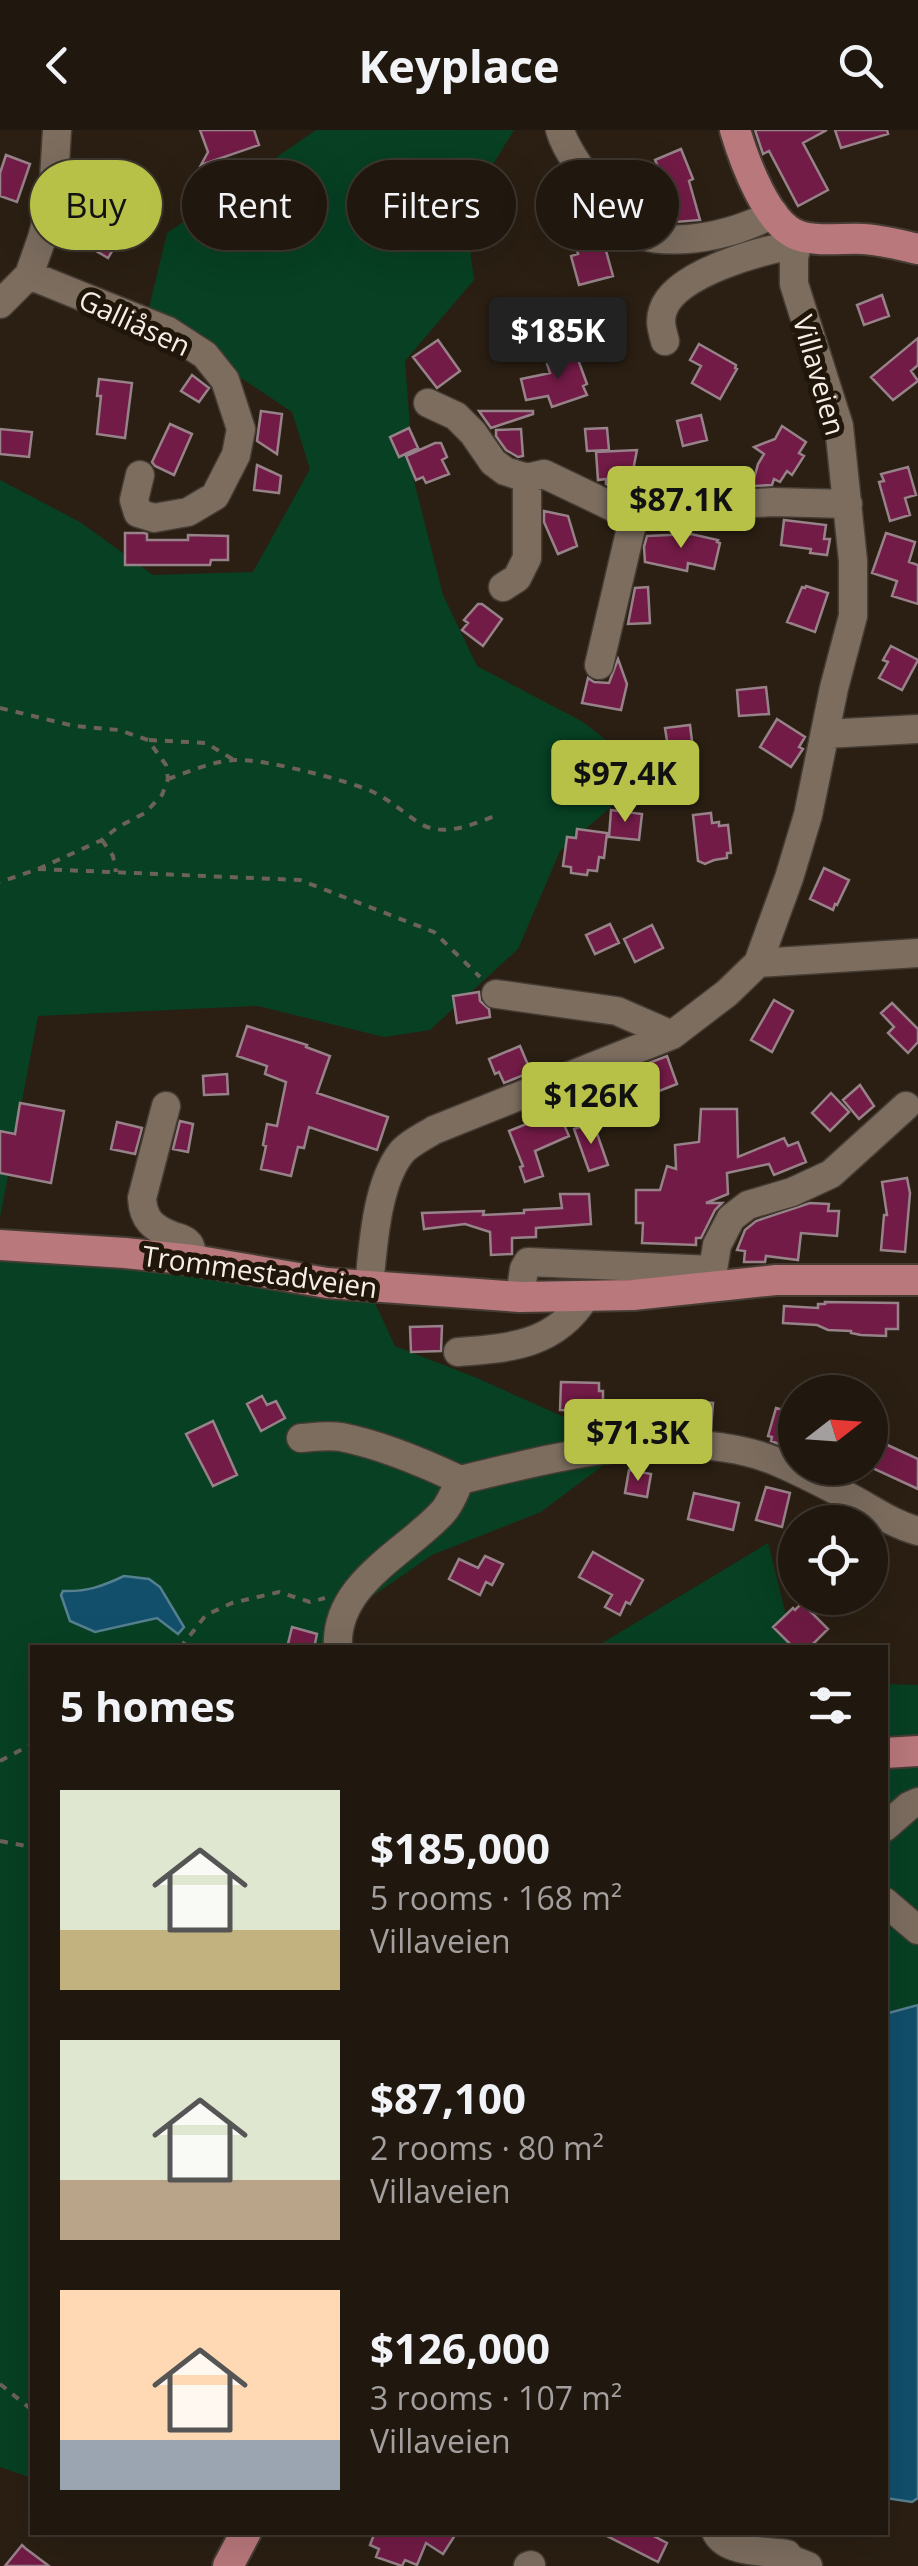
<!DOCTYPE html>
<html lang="en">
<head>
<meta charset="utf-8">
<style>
	body { margin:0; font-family:"Open Sans",sans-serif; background:#2d241c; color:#f1f3f6; height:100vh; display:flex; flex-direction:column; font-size:38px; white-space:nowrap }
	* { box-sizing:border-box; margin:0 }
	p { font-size:32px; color:#a29f9e }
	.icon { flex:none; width:55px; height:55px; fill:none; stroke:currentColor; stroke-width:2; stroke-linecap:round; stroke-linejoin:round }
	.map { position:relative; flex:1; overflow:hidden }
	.sheet { position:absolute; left:30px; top:1515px; width:858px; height:890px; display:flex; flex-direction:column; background:#20170e; border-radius:0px; box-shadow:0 10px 40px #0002,0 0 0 2px #3d362e }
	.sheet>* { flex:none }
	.hud { position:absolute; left:30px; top:30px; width:860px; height:90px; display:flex; gap:20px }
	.needle { width:65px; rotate:73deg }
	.fabs { position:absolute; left:778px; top:1245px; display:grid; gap:20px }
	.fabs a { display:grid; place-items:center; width:110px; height:110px; border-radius:50%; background:#20170e; box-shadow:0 10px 40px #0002,0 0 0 2px #3d362e; font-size:50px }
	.price { position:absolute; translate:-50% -85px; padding:0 22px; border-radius:10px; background:#b8c147; color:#111; font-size:32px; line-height:65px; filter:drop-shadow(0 2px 5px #0008) }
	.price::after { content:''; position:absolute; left:50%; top:60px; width:30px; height:22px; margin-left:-15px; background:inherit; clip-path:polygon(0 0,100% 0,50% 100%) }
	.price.on { background:#222; color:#fff }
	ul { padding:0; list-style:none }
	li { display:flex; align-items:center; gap:30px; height:250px; padding:0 30px }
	li span { display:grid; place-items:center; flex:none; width:280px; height:200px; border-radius:0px; color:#555 }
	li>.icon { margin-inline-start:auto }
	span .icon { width:120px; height:120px; fill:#fffc; stroke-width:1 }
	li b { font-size:42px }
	h2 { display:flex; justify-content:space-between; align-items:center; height:120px; padding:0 30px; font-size:42px }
	.chip { padding:0 35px; border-radius:45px; background:#20170e; box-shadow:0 10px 40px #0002,0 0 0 2px #3d362e; font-size:35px; line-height:90px }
	.chip.on { background:#b8c147; color:#111 }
	header { display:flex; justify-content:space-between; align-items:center; height:130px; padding:0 30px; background:#20170e; font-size:45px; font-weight:700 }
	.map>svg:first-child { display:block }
</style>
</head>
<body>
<header><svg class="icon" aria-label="back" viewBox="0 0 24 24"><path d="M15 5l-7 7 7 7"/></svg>Keyplace<svg class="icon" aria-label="search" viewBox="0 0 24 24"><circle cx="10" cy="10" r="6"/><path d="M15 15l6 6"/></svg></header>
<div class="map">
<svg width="918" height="2436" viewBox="0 0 918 2436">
	<rect width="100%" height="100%" fill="#2b1f13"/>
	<path fill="#074023" d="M316 0H514L465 80 474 150 405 231 414 351 443 465 477 536 583 592 649 644 560 721 518 819 430 900 384 907 258 876 38 886 0 1088V350L80 392 153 445 253 442 310 339 292 282 192 215 149 178 167 103Z
		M0 1107 368 1158 395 1216 477 1248 584 1296 605 1334 541 1382 432 1425 364 1472 336 1517 32 1518V2348L0 2337Z
		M768 1413 794 1517 594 1518Z
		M885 1554 918 1555V1875L885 1884Z"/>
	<path fill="#114f6b" stroke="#567f90" stroke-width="2.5" d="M124 1446 149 1449 160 1457 184 1497 178 1504 157 1488 95 1502 70 1491 61 1465 63 1461C87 1462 103 1456 124 1446Z
		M918 1875V2368L912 2372 885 2368V1884Z"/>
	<path fill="#721b46" stroke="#978289" stroke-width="2.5" d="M200 0H254L259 15 201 35 208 22Z
		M755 0H827L803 13 828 60 798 76 769 21 763 24Z
		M835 0H887L888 4 841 18Z
		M681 19 693 49 689 51 700 90 676 92 668 60 655 30Z
		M6 25 30 34 17 72 0 66V43Z
		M199 41 222 51 215 65 192 55Z
		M494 42 498 58 504 56 510 73 504 75 509 91 481 100 476 84 473 85 465 51Z
		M106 83 127 96 108 128 86 115Z
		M587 86 597 119 605 117 613 146 579 155 571 126 578 124 568 91Z
		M882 165 889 186 864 195 857 175Z
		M606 195 614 217 595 224 587 202Z
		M918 208V235L911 241 918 251 893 270 871 247Z
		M438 210 460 241 437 258 413 227Z
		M699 214 736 235 735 238 737 239 720 269 692 253 701 236 690 230Z
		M576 224 587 254 583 256 587 265 552 277 548 266 526 270 521 249 550 243 547 234Z
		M192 245 209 258 199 272 181 261Z
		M99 249 132 253 125 308 97 304 101 266H97Z
		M261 281 282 284 277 324 257 311Z
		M479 281H533V284L491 298Z
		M701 285 707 310 683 316 677 291Z
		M170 294 192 304 174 345 155 336 152 332Z
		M782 296 806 312 799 323 804 326 792 345 787 341 780 352 774 349 772 355 752 356 758 334 764 324 754 317 775 309Z
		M409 298 418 318 399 327 390 307Z
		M607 298 609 320 587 321 585 299Z
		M0 299 32 302 29 327 0 324Z
		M521 299 523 326 518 327 506 320 496 306V300Z
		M435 313H441L447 327 442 330 449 344 426 353 423 347 416 350 406 326Z
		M637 320 629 361H620L606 354V349L598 350 596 322Z
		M257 335 281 346 279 363 254 360Z
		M908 337 916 365 905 368 910 385 890 391 879 352 884 351 881 344Z
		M690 343 696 359 676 361 672 350Z
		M544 381 568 386 577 416 558 424 544 392Z
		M784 390 826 395 824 409H830L827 425 810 423 811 419 781 415Z
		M125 403H144L147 404V410H188V405L228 406V430H211L210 435H125Z
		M886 403 915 412 909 432 918 435V474L892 466 897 451 872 443Z
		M691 404 718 410 717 412 720 413 714 439 688 433 687 441 645 432 644 417 647 406Z
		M806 456 828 463 815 502 787 492 802 457 805 458Z
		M648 457 650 493 628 494 635 458Z
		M478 474H482L502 489 483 516 462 500 468 493 464 490Z
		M891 516 918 530 902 560 879 548 888 532 883 530Z
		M618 529 627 554 621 580 582 573 588 548 594 552 609 553Z
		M766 557 769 584 739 586 737 560Z
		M777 589 805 607 799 617 803 619 791 637 760 617Z
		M690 595 695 635 671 637 665 598Z
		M611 680 642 684 639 710 609 707Z
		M711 683 712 693 719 692V696L728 695 731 723H727V728L714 730 705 734 698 731 693 685Z
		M577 699 607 703 604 728 599 727 597 741 588 740 587 745 571 743V737L563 736 567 707 576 708Z
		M824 738 849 750 837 775 835 774 833 780 810 769Z
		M610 794 619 813 595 824 586 805Z
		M652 795 663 818 635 832 624 809Z
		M479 862 480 871 489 879 490 887 457 893 453 866Z
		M774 870 793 881 772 922 751 910Z
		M892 873 918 899V912L908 923 888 903 894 897 881 883Z
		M247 896 307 915 306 917 330 926 317 963 388 987 377 1020 309 997 304 1018 298 1017 291 1046 261 1039 266 1016 263 1015 267 994 277 996 286 952 265 944 267 936 237 926Z
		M520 916 531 942 504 953 499 942 495 944 489 929Z
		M667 926 677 954 659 961 656 951 652 952 646 934Z
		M227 944 228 964 204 965 203 946Z
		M860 955 874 976 859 989 843 970Z
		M831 963 849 982 830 1001 812 983Z
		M20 973 64 981 51 1053 0 1043V1001L15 1004Z
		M701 979H737L738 1027 784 1008 788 1016 798 1012 806 1032 774 1045 769 1034 727 1043 728 1064 706 1073H722L715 1080 701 1108H696V1115L642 1113 643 1093H636V1060H660L667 1036 676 1039 675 1015 699 1012Z
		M558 981 569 1006 535 1021 543 1046 525 1052 520 1037 523 1036 509 1001Z
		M180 991 193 994 188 1022 173 1019Z
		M117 992 142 998 135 1024 111 1019Z
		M593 992 608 1035 589 1041 574 999Z
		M907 1048 910 1063 905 1122 881 1120 884 1085H887L882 1052Z
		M560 1064H589L591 1094 536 1098V1107L512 1108V1124L491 1125 490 1102 465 1094 424 1099 422 1083 484 1081 483 1085 524 1083V1080L562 1078Z
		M810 1073 829 1074 828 1081H839L837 1106 801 1103 798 1130 766 1126 765 1132H744L745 1121 737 1120 745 1100 756 1091Z
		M825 1172 898 1173V1199H886V1206L861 1205 851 1203V1201L828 1200 817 1195 783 1193 784 1176 818 1178V1174H825Z
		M442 1196 441 1221 411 1222 410 1197Z
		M561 1252 599 1253V1261H603V1279L599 1281 560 1280Z
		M262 1266 267 1275 276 1271 285 1288 261 1301 247 1274Z
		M687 1271 713 1273 711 1299 684 1296Z
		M776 1278 795 1283V1320L771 1311 772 1307 768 1306Z
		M213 1291 237 1345 213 1356 186 1304Z
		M870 1307 918 1329V1359L870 1337Z
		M629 1340 651 1344 647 1367 625 1363Z
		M766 1357 790 1363 782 1397 756 1390Z
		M694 1363 739 1373 733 1400 688 1389Z
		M593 1422 643 1450 630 1474 626 1472 620 1485 605 1477 612 1465 579 1447Z
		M485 1426 503 1434 492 1455 486 1452 480 1465 449 1449 459 1429 478 1438Z
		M802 1473 828 1499 809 1518H794L773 1497 793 1478 795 1480Z
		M292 1497 317 1504 314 1518H287Z
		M375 2402H457L443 2424 426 2413 417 2435 405 2430 402 2436 376 2427 379 2419 370 2415Z
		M599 2402H646L667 2413 658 2432Z
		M22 2415 25 2418 49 2436H5Z"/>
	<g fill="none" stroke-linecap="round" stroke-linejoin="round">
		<defs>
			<path id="minor" d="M560 0C564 15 574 28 582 41 592 58 602 80 617 93 656 124 735 106 774 83
				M29 145 168 201 205 225 225 250 241 299 236 325 215 366 188 382 154 388 138 383 134 370 140 345
				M0 174 29 145 42 108 53 66 57 0
				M665 211C662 200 659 191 663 180 675 143 762 120 796 115
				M428 273 456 286 473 303 493 332 505 341 527 348
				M503 457 517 448 527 428V348L544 344 615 378 635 381 773 372 848 374
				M599 535 635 381
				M825 604 918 599
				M758 833 918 823
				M496 864 617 881 672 905
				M166 976 142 1068C143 1090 153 1098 173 1106 179 1108 184 1108 189 1114 191 1117 193 1126 193 1130
				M369 1156C373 1118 376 1055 401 1023 408 1014 423 1007 434 1000L672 905 727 863 758 833 789 748 808 685 834 558 853 486V431L839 296 794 154V128L799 106
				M715 1156 713 1140 717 1115 731 1088 748 1075 792 1062 831 1044 906 976
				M520 1167 524 1139 528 1132 713 1140
				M458 1222C511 1218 556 1215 586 1166
				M301 1308C314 1307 328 1305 341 1307 382 1315 422 1332 460 1350
				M338 1518C334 1455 403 1424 441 1384 450 1375 455 1361 460 1350 557 1327 684 1292 780 1333 803 1343 826 1355 849 1367 872 1379 892 1394 918 1401
				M885 1697 909 1676 918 1672
				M885 1772 918 1800
				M716 2402C726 2423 765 2421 787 2424L790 2429 808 2436
				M528 2436 531 2435"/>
			<path id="major" d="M735 0C744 30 767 96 800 106 819 112 843 108 863 109 882 110 900 115 918 119
				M0 1115 125 1123 193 1130 327 1153 520 1167 633 1165 776 1150H918
				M885 1623 918 1621
				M228 2436 246 2402"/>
		</defs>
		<use href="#minor" stroke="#453c34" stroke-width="31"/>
		<use href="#major" stroke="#453c34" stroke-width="34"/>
		<path stroke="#6c6257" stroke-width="4" stroke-dasharray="8 8" stroke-linecap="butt" d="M0 578 74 596 119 600 148 610 166 635 168 649 162 665 145 683 118 697 102 710 38 739 0 752
			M149 610 206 613 234 630
			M168 649C189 642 212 631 235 630 265 629 342 649 371 661 388 669 401 680 416 691 441 709 472 695 497 685
			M102 710 113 726 116 742
			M38 739 300 750 434 802 480 847
			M180 1518 206 1485 232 1473 279 1462 310 1472 325 1468
			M0 1631 32 1614
			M0 1711 32 1717
			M0 2254 32 2280"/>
		<use href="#minor" stroke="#7c6d5f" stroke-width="28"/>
		<use href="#major" stroke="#b9787c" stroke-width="30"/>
	</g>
	<g text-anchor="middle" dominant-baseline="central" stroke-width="10" stroke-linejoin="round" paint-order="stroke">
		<g font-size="28" fill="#f7efe7" stroke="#21160a">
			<text transform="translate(135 192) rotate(25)">Galliåsen</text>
			<text transform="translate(820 245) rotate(74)">Villaveien</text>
			<text transform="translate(260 1141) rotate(8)">Trommestadveien</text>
		</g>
	</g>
</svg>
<div class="fabs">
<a><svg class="needle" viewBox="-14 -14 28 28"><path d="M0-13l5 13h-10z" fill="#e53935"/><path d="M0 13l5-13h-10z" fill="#a29f9e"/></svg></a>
<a><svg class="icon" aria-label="locate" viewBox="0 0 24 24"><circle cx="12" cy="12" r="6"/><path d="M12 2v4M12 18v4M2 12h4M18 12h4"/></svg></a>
</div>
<b class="price on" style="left:558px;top:252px">$185K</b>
<b class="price" style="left:681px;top:421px">$87.1K</b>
<b class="price" style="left:625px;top:695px">$97.4K</b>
<b class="price" style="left:591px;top:1017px">$126K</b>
<b class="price" style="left:638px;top:1354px">$71.3K</b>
<div class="hud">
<a class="chip on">Buy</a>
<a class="chip">Rent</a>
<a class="chip">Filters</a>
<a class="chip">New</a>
</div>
<section class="sheet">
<h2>5 homes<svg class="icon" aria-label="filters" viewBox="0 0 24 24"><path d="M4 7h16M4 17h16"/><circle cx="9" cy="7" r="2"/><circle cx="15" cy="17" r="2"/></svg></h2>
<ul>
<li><span style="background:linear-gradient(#dfe7d0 70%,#c2b280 0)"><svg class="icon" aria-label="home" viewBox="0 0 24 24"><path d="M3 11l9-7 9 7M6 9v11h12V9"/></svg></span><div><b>$185,000</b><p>5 rooms · 168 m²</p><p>Villaveien</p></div></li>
<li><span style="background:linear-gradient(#dfe7d0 70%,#b9a48a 0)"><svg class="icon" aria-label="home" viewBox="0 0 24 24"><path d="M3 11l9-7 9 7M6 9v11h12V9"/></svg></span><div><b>$87,100</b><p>2 rooms · 80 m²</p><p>Villaveien</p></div></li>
<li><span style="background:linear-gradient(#ffd9b3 75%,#9aa5b1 0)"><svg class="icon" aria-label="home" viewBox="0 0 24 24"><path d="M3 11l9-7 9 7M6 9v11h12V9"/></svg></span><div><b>$126,000</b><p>3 rooms · 107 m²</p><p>Villaveien</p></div></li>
</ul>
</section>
</div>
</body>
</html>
